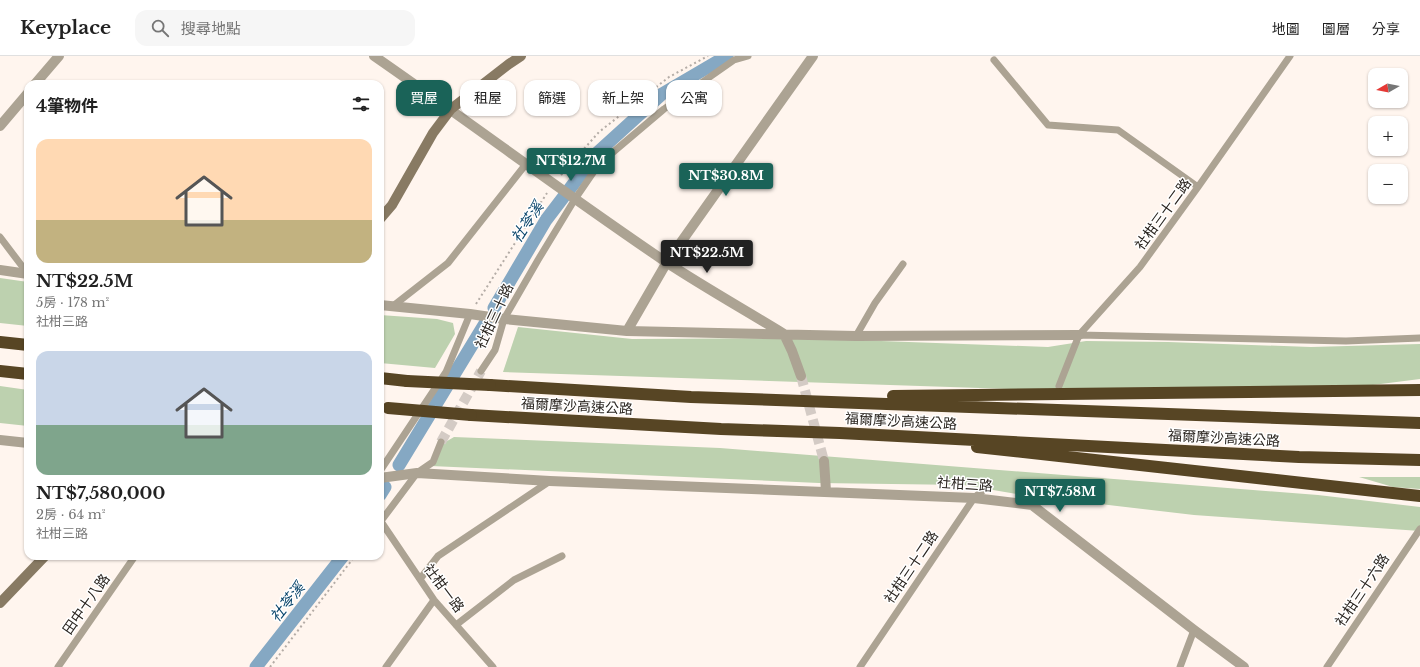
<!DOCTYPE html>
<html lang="zh-TW">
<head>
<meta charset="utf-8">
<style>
	body { margin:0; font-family:"Libre Baskerville","Noto Sans TC",serif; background:#f6f6f6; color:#222; height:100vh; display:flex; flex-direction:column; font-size:15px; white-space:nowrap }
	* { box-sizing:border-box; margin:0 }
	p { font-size:13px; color:#767676 }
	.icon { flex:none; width:22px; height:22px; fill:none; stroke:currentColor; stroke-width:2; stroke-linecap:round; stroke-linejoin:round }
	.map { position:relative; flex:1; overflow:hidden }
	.details { position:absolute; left:24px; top:24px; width:360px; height:480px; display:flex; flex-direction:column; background:#fff; border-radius:12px; box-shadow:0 1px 3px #0004 }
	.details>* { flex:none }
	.banner { position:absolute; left:396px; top:24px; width:380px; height:36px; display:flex; gap:8px }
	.needle { width:26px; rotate:261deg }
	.controls { position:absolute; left:1368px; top:12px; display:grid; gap:8px }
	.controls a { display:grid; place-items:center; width:40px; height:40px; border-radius:8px; background:#fff; box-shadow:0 1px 3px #0004; font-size:20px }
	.price { position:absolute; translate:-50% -34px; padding:0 9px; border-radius:4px; background:#1a6358; color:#fff; font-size:13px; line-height:26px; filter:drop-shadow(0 1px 2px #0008) }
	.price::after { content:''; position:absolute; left:50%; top:24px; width:12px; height:9px; margin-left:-6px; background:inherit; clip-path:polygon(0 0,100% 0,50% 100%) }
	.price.on { background:#222; color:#fff }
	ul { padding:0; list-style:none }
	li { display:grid; align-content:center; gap:8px; height:212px; padding:0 12px }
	li span { display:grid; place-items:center; height:124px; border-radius:12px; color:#555 }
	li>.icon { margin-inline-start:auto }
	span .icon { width:72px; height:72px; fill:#fffc; stroke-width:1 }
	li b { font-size:17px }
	h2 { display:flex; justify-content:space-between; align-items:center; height:48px; padding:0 12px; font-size:17px }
	.tag { padding:0 14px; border-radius:12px; background:#fff; box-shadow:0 1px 3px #0004; font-size:14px; line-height:36px }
	.tag.on { background:#1a6358; color:#fff }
	header { display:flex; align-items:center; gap:24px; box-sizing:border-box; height:56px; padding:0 20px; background:#fff; border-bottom:1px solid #e0e0e0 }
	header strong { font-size:19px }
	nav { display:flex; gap:22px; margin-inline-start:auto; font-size:14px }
	.search { width:280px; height:36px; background:#f6f6f6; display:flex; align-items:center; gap:10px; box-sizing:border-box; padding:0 14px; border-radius:12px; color:#767676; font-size:15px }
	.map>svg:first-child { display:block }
</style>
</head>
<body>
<header>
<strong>Keyplace</strong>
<div class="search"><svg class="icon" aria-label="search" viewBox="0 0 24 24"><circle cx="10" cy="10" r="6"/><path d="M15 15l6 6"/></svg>搜尋地點</div>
<nav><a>地圖</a><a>圖層</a><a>分享</a></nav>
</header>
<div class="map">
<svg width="1420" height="611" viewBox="0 0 1420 611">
	<rect width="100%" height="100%" fill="#fff5ee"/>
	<path fill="#bdd1af" d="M0 222 28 226V270L0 267Z
		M380 259 437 263 453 267 455 278 435 312 380 307Z
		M518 271 632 283 799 282 1048 291 1086 285 1168 286 1311 291 1420 288V323L1365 330 1126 337 503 316Z
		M0 330 28 334V370L0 367Z
		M454 381 720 392 1318 439 1420 451V475L1194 459 1023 439 964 429 819 427 431 410 437 391Z
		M1359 421H1420V433L1393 431Z"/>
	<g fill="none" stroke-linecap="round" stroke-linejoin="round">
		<path stroke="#85a8c3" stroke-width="13" d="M494 252 546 164 597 97 662 38 727 0
			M399 409 486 266
			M380 439 385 431
			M256 611 343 500"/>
		<path stroke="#d4cbc5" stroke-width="10" stroke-dasharray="10 5" stroke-linecap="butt" d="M801 320 824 405
			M441 386 481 315"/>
		<path stroke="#b4aca6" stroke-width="2" stroke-dasharray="2 3" stroke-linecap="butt" d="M561 119 599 76 669 21 708 0
			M476 248 547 137
			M270 611 355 500"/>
		<path stroke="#aca393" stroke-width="7" d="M994 4 1048 69 1118 74 1198 131
			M0 181 28 218
			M393 250 448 207 526 108
			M1079 279 1346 285 1420 282
			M856 280 875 247 903 208
			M481 315 495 294 504 263 538 204 575 143 599 108 664 53 734 4 748 0
			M1059 330 1079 279 1140 211 1198 131 1290 0
			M380 415 446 316 470 258
			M380 464 434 544 493 611
			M381 465 417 417 433 406 441 386
			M420 523 438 500 550 425
			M456 569 514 524 562 500
			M58 611 135 500
			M386 611 434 544
			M860 611 974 442 988 430
			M1180 611 1194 574
			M1327 611 1420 473"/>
		<path stroke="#aca393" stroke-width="10" d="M374 0C472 68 567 139 666 206 704 231 745 254 784 278L792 295 801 320
			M35 28 59 0
			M0 70 28 37
			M0 214 28 218
			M380 249 470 258 504 263 627 275 856 280 1079 279
			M627 275 667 206 813 0
			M0 384 28 387
			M824 405 826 435
			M380 422 417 417 550 425 974 442 1032 449 1194 574 1244 611"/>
		<path stroke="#887a63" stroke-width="10" d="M380 163 392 149 433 77 451 53 509 8 521 0
			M0 547 45 500"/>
		<path stroke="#574524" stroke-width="12" d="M0 286 28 289
			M0 315 28 318
			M380 322 407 325
			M490 329 691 341 1420 367
			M893 340 1420 334
			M471 359 721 373 840 377 1299 401 1420 404
			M977 391 1420 440"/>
		<path stroke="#574524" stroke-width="12" d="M407 325 490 329
			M388 352 471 359"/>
	</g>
	<g text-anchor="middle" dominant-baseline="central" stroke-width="3" stroke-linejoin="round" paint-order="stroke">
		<g font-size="14" fill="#2a2520" stroke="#fff">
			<text transform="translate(1163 158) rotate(-54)">社柑三十二路</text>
			<text transform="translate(494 260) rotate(-65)">社柑三十路</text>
			<text transform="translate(577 350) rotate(3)">福爾摩沙高速公路</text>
			<text transform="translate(901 365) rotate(3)">福爾摩沙高速公路</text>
			<text transform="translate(1224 382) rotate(3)">福爾摩沙高速公路</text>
			<text transform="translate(965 428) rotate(4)">社柑三路</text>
			<text transform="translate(911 511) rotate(-56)">社柑三十二路</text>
			<text transform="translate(444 532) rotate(53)">社柑一路</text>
			<text transform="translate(1362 534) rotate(-56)">社柑三十六路</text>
			<text transform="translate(86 548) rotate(-55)">田中十八路</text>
		</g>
		<g font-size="15" font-style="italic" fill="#0c476d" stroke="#fff">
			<text transform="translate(527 166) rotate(-57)">社苓溪</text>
			<text transform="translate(287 546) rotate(-52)">社苓溪</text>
		</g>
	</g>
</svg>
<div class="controls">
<a><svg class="needle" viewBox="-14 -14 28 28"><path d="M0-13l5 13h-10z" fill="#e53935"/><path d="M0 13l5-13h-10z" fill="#767676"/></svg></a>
<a>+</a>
<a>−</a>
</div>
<b class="price" style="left:571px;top:126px">NT$12.7M</b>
<b class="price" style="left:726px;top:141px">NT$30.8M</b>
<b class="price on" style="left:707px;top:218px">NT$22.5M</b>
<b class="price" style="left:1060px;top:457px">NT$7.58M</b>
<div class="banner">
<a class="tag on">買屋</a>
<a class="tag">租屋</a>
<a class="tag">篩選</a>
<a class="tag">新上架</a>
<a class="tag">公寓</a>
</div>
<section class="details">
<h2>4筆物件<svg class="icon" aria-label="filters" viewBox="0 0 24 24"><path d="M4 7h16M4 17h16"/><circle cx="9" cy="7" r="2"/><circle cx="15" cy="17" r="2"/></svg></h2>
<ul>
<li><span style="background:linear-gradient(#ffd9b3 65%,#c2b280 0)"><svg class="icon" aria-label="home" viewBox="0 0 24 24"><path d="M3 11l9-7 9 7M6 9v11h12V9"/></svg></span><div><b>NT$22.5M</b><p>5房 · 178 m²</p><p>社柑三路</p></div></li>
<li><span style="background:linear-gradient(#c9d6e8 60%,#7fa58c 0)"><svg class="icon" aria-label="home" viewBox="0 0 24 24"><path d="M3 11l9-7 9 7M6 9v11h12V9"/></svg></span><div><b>NT$7,580,000</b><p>2房 · 64 m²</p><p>社柑三路</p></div></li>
</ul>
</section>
</div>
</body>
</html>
